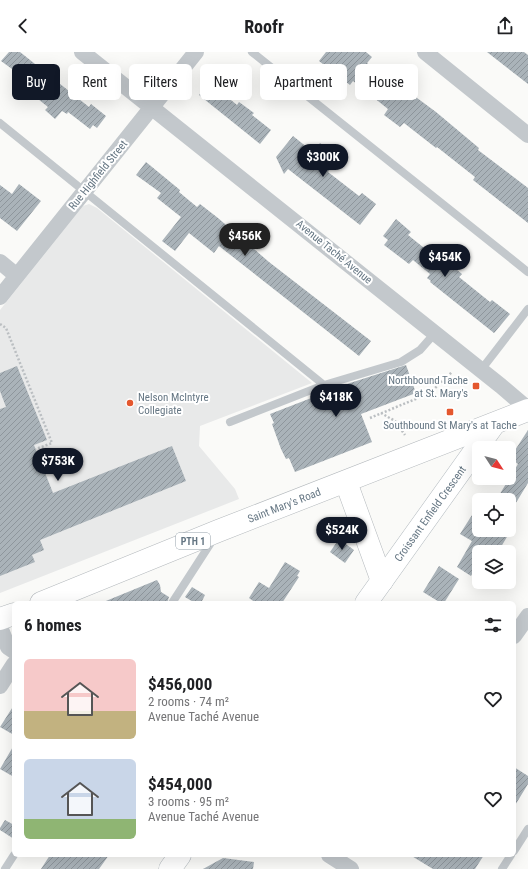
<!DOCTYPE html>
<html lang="en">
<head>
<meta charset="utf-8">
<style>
	body { margin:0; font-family:"Roboto Condensed",sans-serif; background:#f2f2f2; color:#202124; height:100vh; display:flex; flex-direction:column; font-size:15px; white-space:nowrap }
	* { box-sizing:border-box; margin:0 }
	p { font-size:13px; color:#757577 }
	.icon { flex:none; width:22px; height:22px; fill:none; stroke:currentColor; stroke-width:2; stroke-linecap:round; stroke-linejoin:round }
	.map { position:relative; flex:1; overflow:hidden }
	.side { position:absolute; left:12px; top:549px; width:504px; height:256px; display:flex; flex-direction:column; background:#fff; border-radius:6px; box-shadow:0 4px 16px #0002 }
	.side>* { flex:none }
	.hud { position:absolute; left:12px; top:12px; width:504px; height:36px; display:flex; gap:8px }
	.needle { width:26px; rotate:126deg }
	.fabs { position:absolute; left:472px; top:389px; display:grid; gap:8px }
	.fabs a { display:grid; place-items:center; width:44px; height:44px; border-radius:6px; background:#fff; box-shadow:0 4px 16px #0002; font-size:20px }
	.price { position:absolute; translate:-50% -34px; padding:0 9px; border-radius:14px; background:#111827; color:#fff; font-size:13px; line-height:26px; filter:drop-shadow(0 1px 2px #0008) }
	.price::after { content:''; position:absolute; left:50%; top:24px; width:12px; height:9px; margin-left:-6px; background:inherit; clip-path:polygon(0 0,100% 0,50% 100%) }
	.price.current { background:#222; color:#fff }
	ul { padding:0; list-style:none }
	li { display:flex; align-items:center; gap:12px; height:100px; padding:0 12px }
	li span { display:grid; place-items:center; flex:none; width:112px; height:80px; border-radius:6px; color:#555 }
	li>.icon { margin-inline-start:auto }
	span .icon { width:48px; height:48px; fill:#fffc; stroke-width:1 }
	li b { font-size:17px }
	h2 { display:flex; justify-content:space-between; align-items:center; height:48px; padding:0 12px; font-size:17px }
	.chip { padding:0 14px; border-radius:6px; background:#fff; box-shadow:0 4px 16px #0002; font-size:14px; line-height:36px }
	.chip.current { background:#111827; color:#fff }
	header { display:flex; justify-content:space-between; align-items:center; height:52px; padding:0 12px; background:#fff; font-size:18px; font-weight:700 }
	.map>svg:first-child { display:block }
</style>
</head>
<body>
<header><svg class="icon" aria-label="back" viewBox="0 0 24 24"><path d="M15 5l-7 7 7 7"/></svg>Roofr<svg class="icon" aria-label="share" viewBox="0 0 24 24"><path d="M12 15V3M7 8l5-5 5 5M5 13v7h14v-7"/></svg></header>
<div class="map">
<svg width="528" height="817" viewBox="0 0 528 817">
	<defs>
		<pattern id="building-hatch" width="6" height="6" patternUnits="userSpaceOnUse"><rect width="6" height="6" fill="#aab3b9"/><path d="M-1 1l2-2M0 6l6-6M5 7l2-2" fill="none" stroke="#8e969c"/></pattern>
	</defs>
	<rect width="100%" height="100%" fill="#fafaf8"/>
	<path fill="#e8e9e9" d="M89 152 97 156 312 331 200 374 199 394 235 437 239 447 0 541V258L83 154Z"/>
	<path fill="url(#building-hatch)" d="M9 0H20L89 55 91 52 106 64 97 76 93 73 90 77 68 60 67 62 62 59 55 67 45 58 48 55 18 31 23 25 1 9Z
		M326 0H366L372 5 367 11 388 28 390 26 436 60 479 96 478 98 528 136V171L473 128 475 125 437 95 436 96 404 71 400 75 384 63 388 57 353 29 350 33 319 9Z
		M487 0H524L528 3V32Z
		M209 30 237 53 239 50 254 61 252 63 271 78 260 92 199 43Z
		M293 84 313 100 320 91 338 104 328 116 330 117 328 120 359 144 362 141 376 152 360 173 288 117 284 122 276 105Z
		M146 110 180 138 179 140 197 155 200 152 218 166 269 210 371 289 359 304 219 194 214 201 189 181 175 199 162 189 181 165 157 146 161 141 136 123Z
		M19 132 41 149 17 179 0 166V133L12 142Z
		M396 167 411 180 408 183 444 212 446 209 462 222 459 225 490 250 492 248 510 262 495 280 494 281 430 230 431 229 427 226 430 222 413 208 409 212 384 193 388 188 383 184Z
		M406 313 416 341 361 362 372 390 295 420 289 406 286 407 281 397 272 372 274 371 270 362 350 331Z
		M17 314 47 388 34 393 53 441 172 394 186 429 40 488 44 498 32 503 35 510 0 524V357L6 355 0 339V321Z
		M528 378V431L514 454 509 451V448H504L498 445 518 412 510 406Z
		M479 452V478H511L498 500H479V510L471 524 457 515 472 489 460 482Z
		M339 487 354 498 345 511 330 500Z
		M285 510 300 519 297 524 299 525 282 551H256L249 546 259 530 269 536Z
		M439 514 459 527 444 551H441L423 540Z
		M157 528 160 533 161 540 169 545 167 551H101Z
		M192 535 205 543 201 551H195L185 545Z
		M14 653V683L0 675Z
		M14 693V725L0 717Z
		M514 715 528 724V732L514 755Z
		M5 768 14 773V787L0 778V776Z
		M50 803H109L99 817H41Z
		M410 803H484L475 817H433Z
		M223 806 254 810 253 817H203Z"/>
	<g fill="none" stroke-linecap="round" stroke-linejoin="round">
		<defs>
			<g id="secondary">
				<path id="s1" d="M366 551 494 372"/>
				<path d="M170 817 180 803"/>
			</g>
			<g id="highway">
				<path d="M346 430 382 529"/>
				<path id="s2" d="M41 551 218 479 528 358"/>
				<path d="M0 567 14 562"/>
			</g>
		</defs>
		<use href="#secondary" stroke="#b3babf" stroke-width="23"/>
		<use href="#highway" stroke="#b4b9bd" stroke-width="23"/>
		<path stroke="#bbbfc2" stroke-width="2.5" stroke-dasharray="2 2" stroke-linecap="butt" d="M0 272 6 276 52 391 36 397
			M381 361 395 369 405 383
			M370 366 418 346 433 338 452 320"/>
		<path stroke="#c3c8cc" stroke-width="8" d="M252 0 528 220
			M0 71 324 333
			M481 318 528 257
			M230 370 324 333 401 310 420 298 435 281
			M172 551 214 486
			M514 799 528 777
			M5 817 14 803
			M502 817 511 803"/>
		<path stroke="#c3c8cc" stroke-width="16" d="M82 0 501 334 528 357
			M425 0 528 83
			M0 210 17 224
			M0 245 196 0
			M0 575 8 595 14 599
			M514 584 528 564
			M0 634 14 612
			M329 803 351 817"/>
		<use href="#secondary" stroke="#fff" stroke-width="22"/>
		<use href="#highway" stroke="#fff" stroke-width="22"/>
	</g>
	<g fill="#e4572e" stroke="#fff" stroke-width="1.5">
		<rect x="472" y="330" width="8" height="8" rx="2"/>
		<circle cx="130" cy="351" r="4"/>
		<rect x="446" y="356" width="8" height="8" rx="2"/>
	</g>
	<g text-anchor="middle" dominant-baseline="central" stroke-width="4" stroke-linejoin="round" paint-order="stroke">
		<rect fill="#fff" stroke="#939fa8" stroke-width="1" x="176" y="481" width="34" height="16" rx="3"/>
		<g font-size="10" font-weight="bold" fill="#657683">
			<text x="193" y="489">PTH 1</text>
		</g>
		<g font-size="11" fill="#657683" stroke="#fff">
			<text transform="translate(98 123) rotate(-51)">Rue Highfield Street</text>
			<text transform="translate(334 200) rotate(39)">Avenue Taché Avenue</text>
			<text stroke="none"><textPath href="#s2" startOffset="262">Saint Mary's Road</textPath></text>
			<text stroke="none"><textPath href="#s1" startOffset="110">Croissant Enfield Crescent</textPath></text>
		</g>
		<g font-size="11" fill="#657683" stroke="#fff" text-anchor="end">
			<text x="468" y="328">Northbound Tache<tspan x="468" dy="13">at St. Mary's</tspan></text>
			<text x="138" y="345" text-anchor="start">Nelson McIntyre<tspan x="138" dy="13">Collegiate</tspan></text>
			<text x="450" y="373" text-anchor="middle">Southbound St Mary's at Tache</text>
		</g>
	</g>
</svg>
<div class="fabs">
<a><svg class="needle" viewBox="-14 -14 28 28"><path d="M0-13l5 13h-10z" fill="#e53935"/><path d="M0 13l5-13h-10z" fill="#757577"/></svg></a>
<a><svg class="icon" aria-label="locate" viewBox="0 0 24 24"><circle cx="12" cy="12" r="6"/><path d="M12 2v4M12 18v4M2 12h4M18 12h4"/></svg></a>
<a><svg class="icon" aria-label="layers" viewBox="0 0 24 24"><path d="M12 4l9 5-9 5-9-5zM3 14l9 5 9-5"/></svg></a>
</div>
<b class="price" style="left:323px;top:126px">$300K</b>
<b class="price current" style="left:245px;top:205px">$456K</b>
<b class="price" style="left:445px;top:226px">$454K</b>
<b class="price" style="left:336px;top:366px">$418K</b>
<b class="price" style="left:58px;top:430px">$753K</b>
<b class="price" style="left:342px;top:499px">$524K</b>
<div class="hud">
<a class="chip current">Buy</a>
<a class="chip">Rent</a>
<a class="chip">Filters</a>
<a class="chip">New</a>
<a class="chip">Apartment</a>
<a class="chip">House</a>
</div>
<section class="side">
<h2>6 homes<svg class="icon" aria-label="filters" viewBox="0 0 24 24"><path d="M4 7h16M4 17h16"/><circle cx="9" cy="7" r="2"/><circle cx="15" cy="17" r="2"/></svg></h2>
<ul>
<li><span style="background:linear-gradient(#f6c9c9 65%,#c2b280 0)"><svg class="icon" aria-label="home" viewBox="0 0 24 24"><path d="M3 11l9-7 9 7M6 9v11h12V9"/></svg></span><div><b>$456,000</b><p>2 rooms · 74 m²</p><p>Avenue Taché Avenue</p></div><svg class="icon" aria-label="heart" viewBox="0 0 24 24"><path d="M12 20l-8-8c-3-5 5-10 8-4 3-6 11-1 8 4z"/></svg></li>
<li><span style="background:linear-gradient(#c9d6e8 75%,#8fb573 0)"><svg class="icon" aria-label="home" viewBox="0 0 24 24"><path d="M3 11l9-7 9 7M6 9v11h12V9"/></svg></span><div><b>$454,000</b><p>3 rooms · 95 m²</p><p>Avenue Taché Avenue</p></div><svg class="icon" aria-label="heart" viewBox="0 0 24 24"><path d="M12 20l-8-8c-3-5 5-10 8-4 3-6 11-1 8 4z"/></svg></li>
</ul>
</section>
</div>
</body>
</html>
